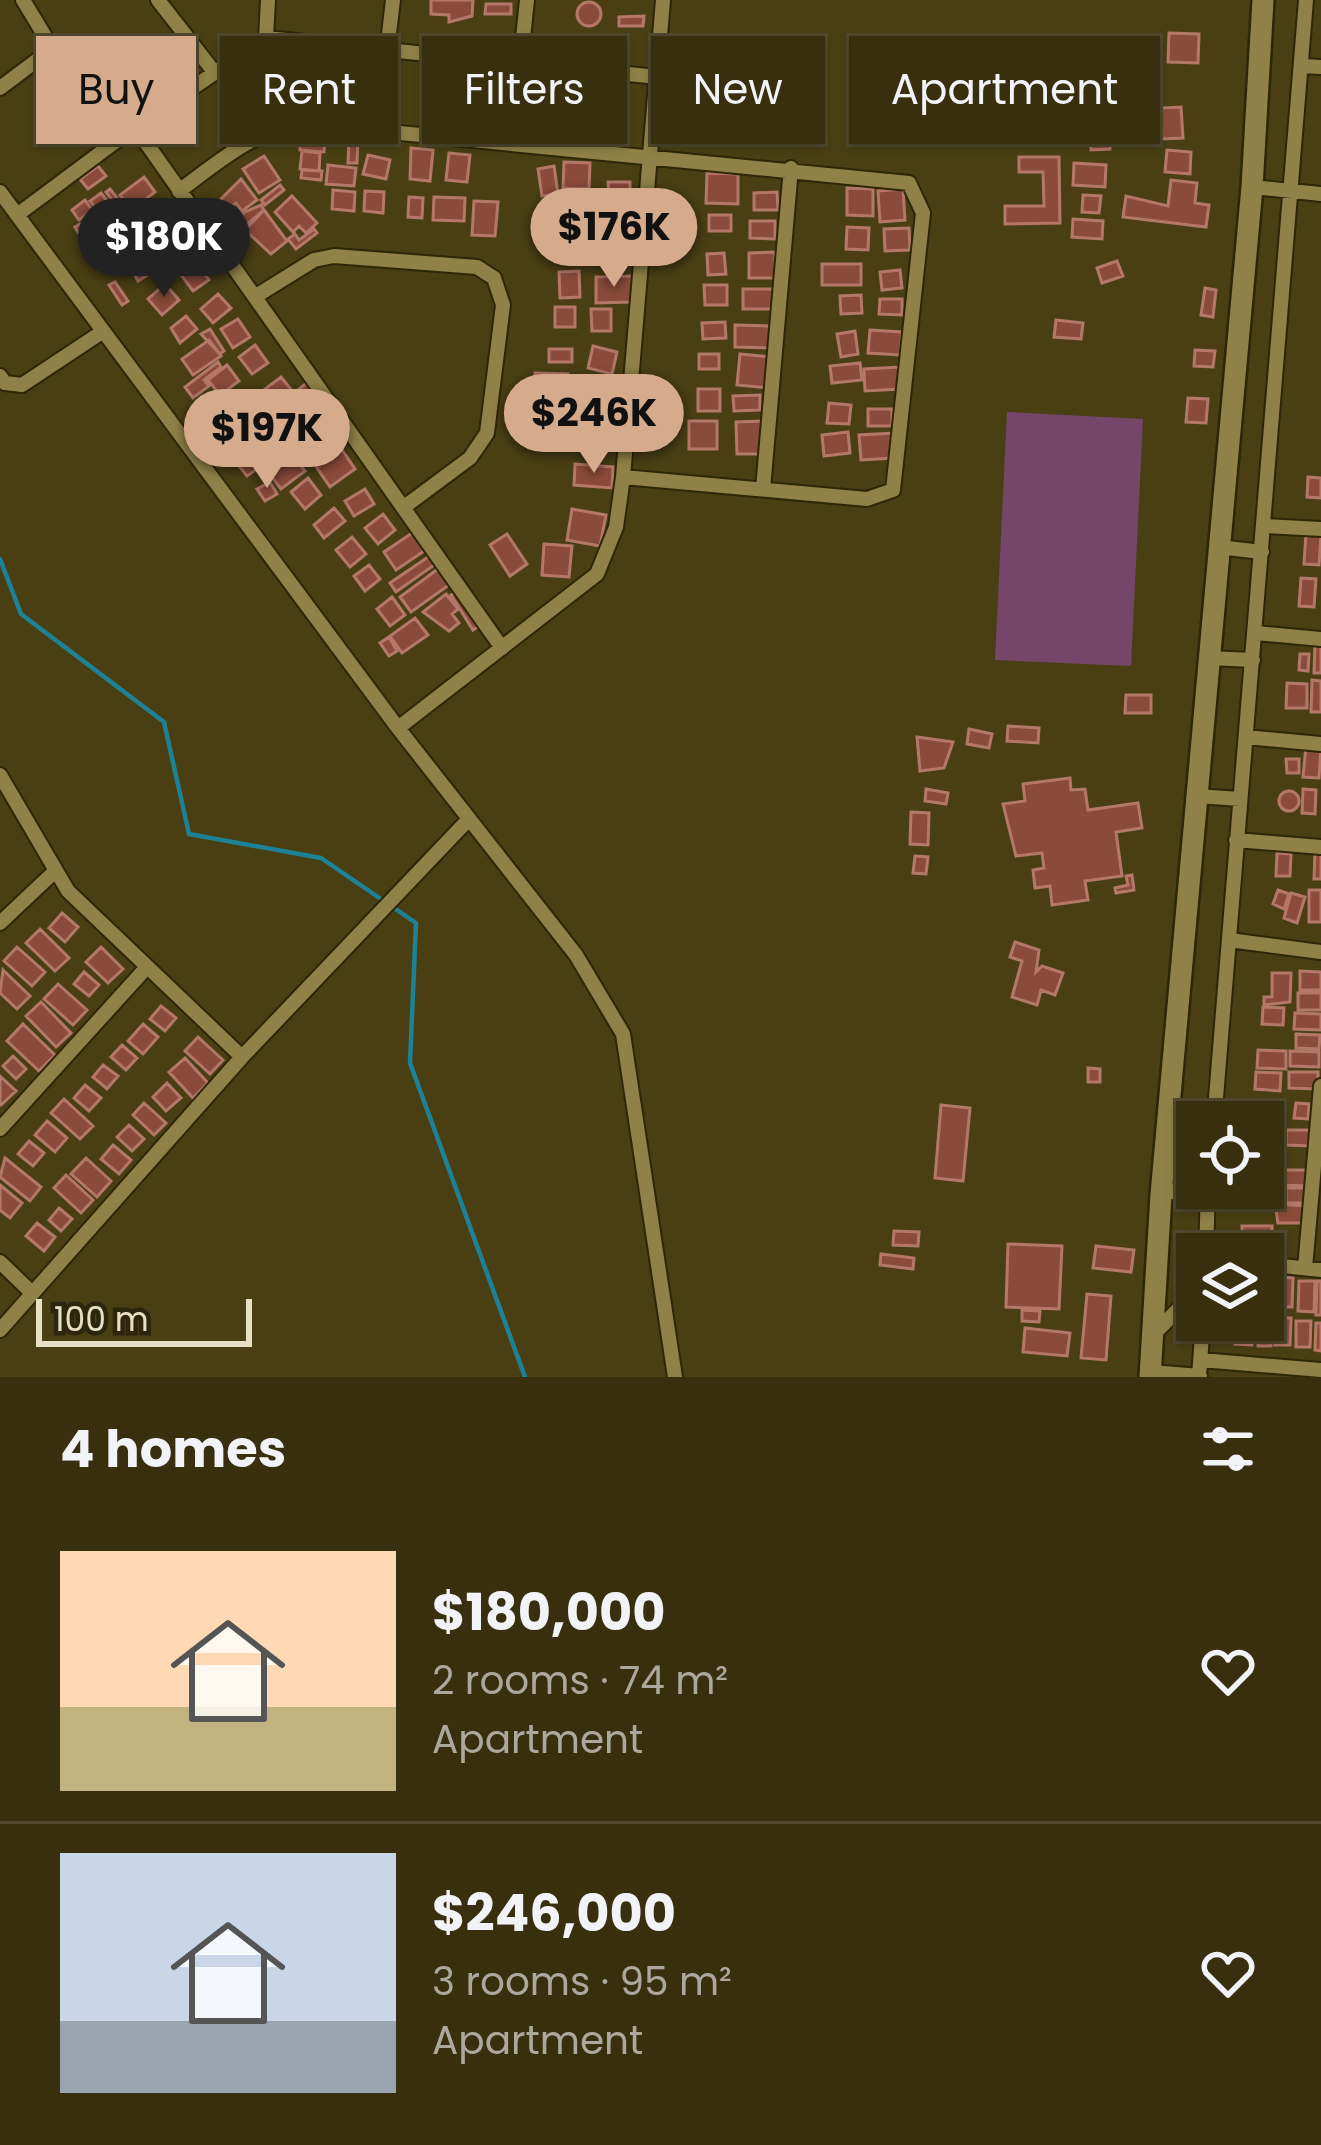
<!DOCTYPE html>
<html lang="en">
<head>
<meta charset="utf-8">
<style>
	body { margin:0; font-family:Poppins,sans-serif; background:#3f3717; color:#f1f3f6; height:100vh; display:flex; flex-direction:column; font-size:45px; white-space:nowrap }
	* { box-sizing:border-box; margin:0 }
	p { font-size:39px; color:#aba99e }
	.icon { flex:none; width:66px; height:66px; fill:none; stroke:currentColor; stroke-width:2; stroke-linecap:round; stroke-linejoin:round }
	.map { position:relative; height:1377px; overflow:hidden }
	.panel { display:flex; flex-direction:column; background:#382f0e; flex:1 }
	.panel>* { flex:none }
	.hud { position:absolute; left:36px; top:36px; width:1251px; height:108px; display:flex; gap:24px }
	.buttons { position:absolute; left:1176px; top:1101px; display:grid; gap:24px }
	.buttons a { display:grid; place-items:center; width:108px; height:108px; border-radius:0px; background:#382f0e; box-shadow:0 3px 9px #0004,0 0 0 3px #524a2e; font-size:60px }
	.scale { position:absolute; left:36px; bottom:30px; width:216px; box-sizing:border-box; padding-left:12px; border:6px solid #e8e0c3; border-top:0; font-size:33px; line-height:42px; white-space:nowrap; color:#e8e0c3; -webkit-text-stroke:9px #2c260e; paint-order:stroke }
	.price { position:absolute; translate:-50% -102px; padding:0 27px; border-radius:42px; background:#d6ab8b; color:#111; font-size:39px; line-height:78px; filter:drop-shadow(0 3px 6px #0008) }
	.price::after { content:''; position:absolute; left:50%; top:72px; width:36px; height:27px; margin-left:-18px; background:inherit; clip-path:polygon(0 0,100% 0,50% 100%) }
	.price.on { background:#222; color:#fff }
	ul { padding:0; list-style:none }
	li { display:flex; align-items:center; gap:36px; height:300px; padding:0 60px }
	li+li { border-top:3px solid #524a2e }
	li span { display:grid; place-items:center; flex:none; width:336px; height:240px; border-radius:0px; color:#555 }
	li>.icon { margin-inline-start:auto }
	span .icon { width:144px; height:144px; fill:#fffc; stroke-width:1 }
	li b { font-size:51px }
	h2 { display:flex; justify-content:space-between; align-items:center; height:144px; padding:0 60px; font-size:51px }
	.tag { padding:0 42px; border-radius:0px; background:#382f0e; box-shadow:0 3px 9px #0004,0 0 0 3px #524a2e; font-size:42px; line-height:108px }
	.tag.on { background:#d6ab8b; color:#111 }
	.map>svg:first-child { display:block }
</style>
</head>
<body>
<div class="map">
<svg width="1321" height="1377" viewBox="0 0 1321 1377">
	<rect width="100%" height="100%" fill="#4a3f13"/>
	<path fill="#74466a" d="M1007 412 1143 419 1131 666 995 660Z"/>
	<g fill="none" stroke-linecap="round" stroke-linejoin="round">
		<path stroke="#1d8296" stroke-width="4.5" d="M0 559 21 614 164 722 189 834 321 858 416 923 410 1063 525 1377"/>
	</g>
	<path fill="#8b4b3a" stroke="#b47869" stroke-width="3" d="M431 0H473L472 16 449 22V15L431 14Z
		M577 14a12 12 0 1 1 24 0a12 12 0 1 1-24 0Z
		M486 4H511V14H485Z
		M644 16 643 26H619V17Z
		M1169 33 1199 34 1198 63 1168 62Z
		M1140 68 1149 78 1139 86 1131 77Z
		M1103 74 1110 82 1101 91 1093 83Z
		M1181 107 1183 138 1162 139 1161 124 1109 127 1110 149 1091 150 1089 112Z
		M301 134 325 136 324 152 300 150Z
		M349 139H358L357 163H348Z
		M411 148 433 150 430 181 410 179Z
		M1167 150 1191 152 1190 174 1165 172Z
		M302 151 320 153 319 171 300 169Z
		M449 153 470 155 467 182 446 180Z
		M368 155 390 160 386 179 363 174Z
		M264 156 280 180 259 193 243 169Z
		M1019 157H1059L1060 223 1005 224V206H1044L1043 172H1019Z
		M564 162 590 163 589 189 563 188Z
		M1074 163 1106 165 1105 187 1073 185Z
		M328 165 356 168 354 186 326 184Z
		M98 166 106 176 88 189 80 179Z
		M554 166 558 194 542 196 538 169Z
		M302 170 322 171 321 180 301 178Z
		M707 173 738 174V204L706 203Z
		M144 177 155 192 131 210 120 195Z
		M241 179 257 200 242 211 236 203 228 209 221 199Z
		M1171 180 1197 183 1195 203 1209 205 1206 227 1123 217 1126 196 1168 206Z
		M608 182H630V195L609 196Z
		M280 185 284 190 265 205 261 200Z
		M847 188 873 189V216L847 215Z
		M110 189 130 214 125 217 106 192Z
		M903 189 905 220 880 222 878 191Z
		M333 190 355 192 354 211 332 209Z
		M365 191 384 192 383 213 364 211Z
		M777 192 778 210H754V193Z
		M101 193 119 216 97 232 85 216 96 208 90 201Z
		M1083 195 1101 196 1099 213 1082 212Z
		M292 196 317 223 306 233 299 226 293 232 275 212Z
		M409 197 423 198 422 218 408 217Z
		M434 197 465 198 464 221 433 220Z
		M85 200 92 210 79 220 72 210Z
		M474 201 498 202 495 236 472 235Z
		M156 204 167 221 146 234 135 217Z
		M261 205 264 210 239 231 234 224 245 212Z
		M602 209 626 210 625 232 601 230Z
		M264 210 287 241 271 254 245 230Z
		M709 215H731V231H709Z
		M1073 219 1103 221 1102 239 1072 237Z
		M85 221 93 233 83 240 75 227Z
		M750 221H775V239L750 238Z
		M125 226 135 240 116 253 106 238Z
		M847 227 869 228 868 250 846 249Z
		M909 228 910 250 885 251 884 229Z
		M182 229 195 249 172 264 160 245Z
		M314 229 317 233 296 249 288 239 295 234 299 240Z
		M609 239H637L636 264H608Z
		M152 244 169 265 164 269 148 247Z
		M775 252V278H749V253Z
		M724 253 726 274 708 275 707 254Z
		M147 256 155 271 138 281 129 265Z
		M1117 261 1123 276 1102 283 1097 268Z
		M197 264 209 280 193 291 182 276Z
		M822 264H861V285H822Z
		M900 270 902 288 882 290 880 272Z
		M579 271 580 297 560 298 559 272Z
		M632 276V302L596 303V277Z
		M115 282 128 301 122 305 109 285Z
		M165 284 179 300 162 315 148 299Z
		M704 285H727V305H705Z
		M1205 288 1216 290 1213 317 1201 315Z
		M743 289H777V309H743Z
		M218 294 231 308 213 323 201 309Z
		M861 295 862 313 841 314 840 296Z
		M880 299H902V315L879 314Z
		M555 307H575V327H555Z
		M591 309H611V331H592Z
		M186 316 197 329 180 343 171 328Z
		M238 319 250 337 233 348 221 329Z
		M1056 320 1083 323 1081 339 1054 337Z
		M725 322 726 338 703 339 702 323Z
		M735 325 770 326 769 348 735 347Z
		M210 329 224 351 220 354 201 334Z
		M870 330 902 332 900 355 868 353Z
		M855 331 858 354 841 357 837 334Z
		M209 340 221 356 193 375 182 359Z
		M255 345 268 363 252 374 239 357Z
		M593 346 617 352 612 374 588 368Z
		M549 349H572V362H549Z
		M1195 350 1215 351 1213 367 1194 366Z
		M699 354H719V369H699Z
		M740 354 771 357 768 388 737 385Z
		M218 362 221 367 204 380 209 386 193 398 185 387Z
		M860 363 862 380 832 383 830 366Z
		M227 365 239 381 220 395 208 380Z
		M900 367 901 389 865 391 864 369Z
		M535 373 568 374 567 394 535 393Z
		M281 377 293 392 268 411 261 402 273 400 265 389Z
		M611 380 612 399 588 400V381Z
		M309 381 314 387 284 411 279 405Z
		M698 389H720V411H698Z
		M250 395 263 412 241 429 228 412Z
		M760 395V410L734 411 733 396Z
		M306 397 316 411 291 428 281 413Z
		M1188 398 1208 399 1206 423 1186 422Z
		M538 402 567 404 566 427 536 426Z
		M829 403 851 405 849 424 827 423Z
		M868 409H892V426H868Z
		M606 412V430H581V413Z
		M689 421H717V449H689Z
		M762 421V454H737L736 422Z
		M266 422 276 435 256 450 246 437Z
		M322 422 337 440 317 457 302 439Z
		M848 432 850 453 824 456 822 435Z
		M894 433 895 458 861 460 859 435Z
		M340 447 355 469 330 487 315 465Z
		M250 452 261 466 247 476 236 462Z
		M291 454 305 471 281 489 268 472Z
		M575 464 613 467 612 488 574 485Z
		M1308 477 1321 478V498L1307 497Z
		M308 478 321 495 305 509 291 492Z
		M270 482 277 494 265 501 257 489Z
		M365 489 374 504 354 516 345 501Z
		M334 508 345 521 324 538 314 525Z
		M572 509 606 515 600 546 567 540Z
		M383 514 395 530 378 544 365 528Z
		M415 531 427 549 396 570 384 552Z
		M1306 533 1321 535 1319 565 1304 564Z
		M507 534 527 564 510 576 490 545Z
		M352 537 366 554 350 567 336 550Z
		M544 544 572 546 569 577 542 575Z
		M431 555 437 563 396 592 390 583Z
		M369 565 380 579 365 591 354 576Z
		M438 569 449 585 411 612 400 597Z
		M1301 578 1316 579 1314 607 1299 606Z
		M458 591 480 625 473 630 451 595Z
		M446 594 458 609 452 614 459 623 449 631 423 612Z
		M392 597 405 615 390 626 377 609Z
		M415 618 428 635 402 653 390 636Z
		M389 637 397 651 389 656 380 643Z
		M1315 644H1321V673H1314Z
		M1300 654H1309L1308 671 1299 670Z
		M1312 680 1321 681V712H1311Z
		M1287 683 1307 684V708H1286Z
		M1126 695H1151V713H1125Z
		M1008 726 1039 728 1038 743 1007 741Z
		M969 729 992 734 989 748 967 744Z
		M917 737 953 742 944 768 920 771Z
		M1306 746 1321 747 1319 778 1303 777Z
		M1286 759H1299V773H1287Z
		M1070 778 1071 790 1085 789 1088 810 1138 803 1142 828 1116 832 1122 876 1085 881 1088 900 1052 905 1050 886 1035 888 1033 870 1044 868 1042 853 1016 856 1003 804 1025 801 1023 784Z
		M926 789 948 793 946 804 925 801Z
		M1303 789 1316 790 1315 814 1302 813Z
		M1279 801a10 10 0 1 1 20 0a10 10 0 1 1-20 0Z
		M911 812 929 813 928 845 910 844Z
		M1315 852H1321V879H1314Z
		M1277 853 1291 854 1290 876H1276Z
		M915 856 928 857 926 874 913 873Z
		M1132 875 1134 890 1116 893 1115 888 1128 885 1126 876Z
		M1278 890 1289 894 1284 909 1273 904Z
		M1309 890H1321V922H1309Z
		M1291 893 1305 897 1297 923 1284 918Z
		M62 913 78 927 65 942 49 928Z
		M40 929 69 958 55 971 26 943Z
		M1015 942 1039 950 1036 972 1042 966 1063 973 1055 995 1041 990 1037 1005 1012 997 1022 961 1010 957Z
		M17 947 45 972 32 986 4 961Z
		M101 947 123 969 108 983 86 962Z
		M3 970 30 996 17 1009 0 993Z
		M1300 971 1321 972V990H1300Z
		M84 972 99 985 89 996 74 984Z
		M1272 973H1291L1290 1002 1264 1005V997H1272Z
		M58 984 87 1010 73 1025 44 999Z
		M1298 993H1321V1010H1298Z
		M41 1002 71 1033 56 1047 26 1016Z
		M161 1006 176 1018 165 1031 150 1019Z
		M1263 1007 1284 1008 1283 1025 1262 1024Z
		M1295 1013 1321 1014V1030L1294 1029Z
		M23 1024 55 1055 39 1071 7 1041Z
		M143 1024 158 1037 143 1054 128 1041Z
		M1296 1034 1320 1035 1319 1049 1296 1048Z
		M198 1037 223 1060 210 1074 185 1051Z
		M122 1045 137 1058 126 1070 111 1057Z
		M1258 1050 1286 1051V1069L1257 1068Z
		M1290 1051 1319 1052V1067L1290 1066Z
		M13 1056 26 1069 16 1079 3 1066Z
		M185 1058 208 1083 193 1098 169 1072Z
		M103 1065 118 1076 107 1089 93 1077Z
		M1088 1068 1100 1069V1082H1088Z
		M1256 1072 1281 1073 1280 1091 1255 1089Z
		M1289 1072H1318V1089L1289 1088Z
		M0 1076 16 1091 1 1105 0 1104Z
		M167 1083 181 1098 166 1111 153 1097Z
		M85 1085 101 1098 89 1111 74 1098Z
		M64 1099 93 1126 80 1139 51 1113Z
		M144 1103 166 1123 154 1135 133 1115Z
		M1296 1103 1309 1104 1308 1119 1294 1118Z
		M941 1105 970 1108 963 1181 935 1178Z
		M1262 1116 1279 1117V1126L1263 1125Z
		M47 1121 67 1138 55 1152 35 1135Z
		M129 1125 144 1139 132 1151 117 1137Z
		M1286 1130H1310V1146L1286 1145Z
		M1263 1137 1280 1138 1279 1157 1263 1156Z
		M29 1141 44 1153 33 1166 18 1154Z
		M113 1145 131 1160 119 1174 101 1159Z
		M5 1158 41 1187 30 1201 0 1177Z
		M86 1158 111 1181 97 1197 71 1174Z
		M1263 1160 1277 1161V1177L1263 1176Z
		M1280 1170H1307L1306 1186 1280 1185Z
		M66 1175 93 1200 81 1213 54 1188Z
		M1263 1182H1271V1196H1246V1188H1263Z
		M0 1185 22 1203 10 1218 0 1210Z
		M1286 1188H1308V1203H1286Z
		M1275 1204 1307 1206V1223H1278Z
		M59 1208 72 1219 61 1231 49 1220Z
		M37 1223 55 1237 44 1251 26 1236Z
		M1242 1226H1272V1241L1242 1240Z
		M894 1231 919 1232 918 1246 893 1245Z
		M1008 1244 1062 1246 1059 1309 1006 1307Z
		M1096 1246 1134 1250 1131 1272 1093 1268Z
		M881 1254 914 1258 913 1269 880 1265Z
		M1263 1277H1276L1275 1312H1263Z
		M1279 1277 1293 1278 1292 1307H1279Z
		M1299 1281H1315L1314 1312 1298 1311Z
		M1317 1281H1321V1315H1316Z
		M1087 1294 1111 1296 1106 1360 1081 1358Z
		M1022 1310 1040 1311 1039 1322 1022 1321Z
		M1272 1318 1271 1346H1258V1320Z
		M1277 1318H1291L1290 1345H1275Z
		M1236 1320H1254L1252 1345 1235 1344Z
		M1296 1321H1311L1310 1347H1296Z
		M1316 1323H1321V1351L1315 1350Z
		M1025 1328 1070 1333 1067 1356 1023 1352Z"/>
	<g fill="none" stroke-linecap="round" stroke-linejoin="round">
		<defs>
			<path id="street" d="M158 0 215 73
				M266 38 268 0
				M387 51 393 0
				M520 66 527 0
				M1301 66 1321 67
				M0 88 44 55 49 43 23 0
				M135 127 266 38 658 77
				M1252 187 1321 194
				M179 191C220 161 255 128 308 124L909 183 923 213 893 490 867 499 623 477
				M0 192 398 728 576 955 623 1034 675 1377
				M17 215 135 127 502 648
				M256 296 314 260 334 256 477 267 494 278 503 305 487 433 470 458 404 507
				M0 376 5 383 22 385 102 332
				M763 489 791 168
				M1266 526 1321 529
				M1218 547 1262 552
				M1256 633 1321 639
				M1208 658 1253 660
				M398 728 597 574 616 527 623 477 663 0
				M1246 737 1321 744
				M0 775 68 891 242 1057
				M1196 796 1240 799
				M1236 840 1321 847
				M0 923 52 874
				M1229 940 1321 952
				M1214 1122 1306 0
				M0 1129 147 967
				M1161 1195 1197 1185
				M1206 1254 1208 1188
				M0 1262 31 1292
				M1263 1264 1321 1270
				M1305 1268 1321 1086
				M0 1330 242 1057 468 820
				M1154 1334 1197 1290
				M1201 1360 1321 1370
				M1151 1372 1200 1376
				M1199 1377 1203 1320"/>
			<path id="secondary" d="M1150 1377 1161 1195 1252 187 1263 0"/>
		</defs>
		<use href="#street" stroke="#2d2607" stroke-width="18"/>
		<use href="#secondary" stroke="#2d2607" stroke-width="26"/>
		<use href="#street" stroke="#908148" stroke-width="14"/>
		<use href="#secondary" stroke="#908148" stroke-width="21"/>
	</g>
</svg>
<div class="buttons">
<a><svg class="icon" aria-label="locate" viewBox="0 0 24 24"><circle cx="12" cy="12" r="6"/><path d="M12 2v4M12 18v4M2 12h4M18 12h4"/></svg></a>
<a><svg class="icon" aria-label="layers" viewBox="0 0 24 24"><path d="M12 4l9 5-9 5-9-5zM3 14l9 5 9-5"/></svg></a>
</div>
<div class="scale">100 m</div>
<b class="price" style="left:614px;top:290px">$176K</b>
<b class="price on" style="left:164px;top:300px">$180K</b>
<b class="price" style="left:594px;top:476px">$246K</b>
<b class="price" style="left:267px;top:491px">$197K</b>
<div class="hud">
<a class="tag on">Buy</a>
<a class="tag">Rent</a>
<a class="tag">Filters</a>
<a class="tag">New</a>
<a class="tag">Apartment</a>
</div>
</div>
<section class="panel">
<h2>4 homes<svg class="icon" aria-label="filters" viewBox="0 0 24 24"><path d="M4 7h16M4 17h16"/><circle cx="9" cy="7" r="2"/><circle cx="15" cy="17" r="2"/></svg></h2>
<ul>
<li><span style="background:linear-gradient(#ffd9b3 65%,#c2b280 0)"><svg class="icon" aria-label="home" viewBox="0 0 24 24"><path d="M3 11l9-7 9 7M6 9v11h12V9"/></svg></span><div><b>$180,000</b><p>2 rooms · 74 m²</p><p>Apartment</p></div><svg class="icon" aria-label="heart" viewBox="0 0 24 24"><path d="M12 20l-8-8c-3-5 5-10 8-4 3-6 11-1 8 4z"/></svg></li>
<li><span style="background:linear-gradient(#c9d6e8 70%,#9aa5b1 0)"><svg class="icon" aria-label="home" viewBox="0 0 24 24"><path d="M3 11l9-7 9 7M6 9v11h12V9"/></svg></span><div><b>$246,000</b><p>3 rooms · 95 m²</p><p>Apartment</p></div><svg class="icon" aria-label="heart" viewBox="0 0 24 24"><path d="M12 20l-8-8c-3-5 5-10 8-4 3-6 11-1 8 4z"/></svg></li>
</ul>
</section>
</body>
</html>
